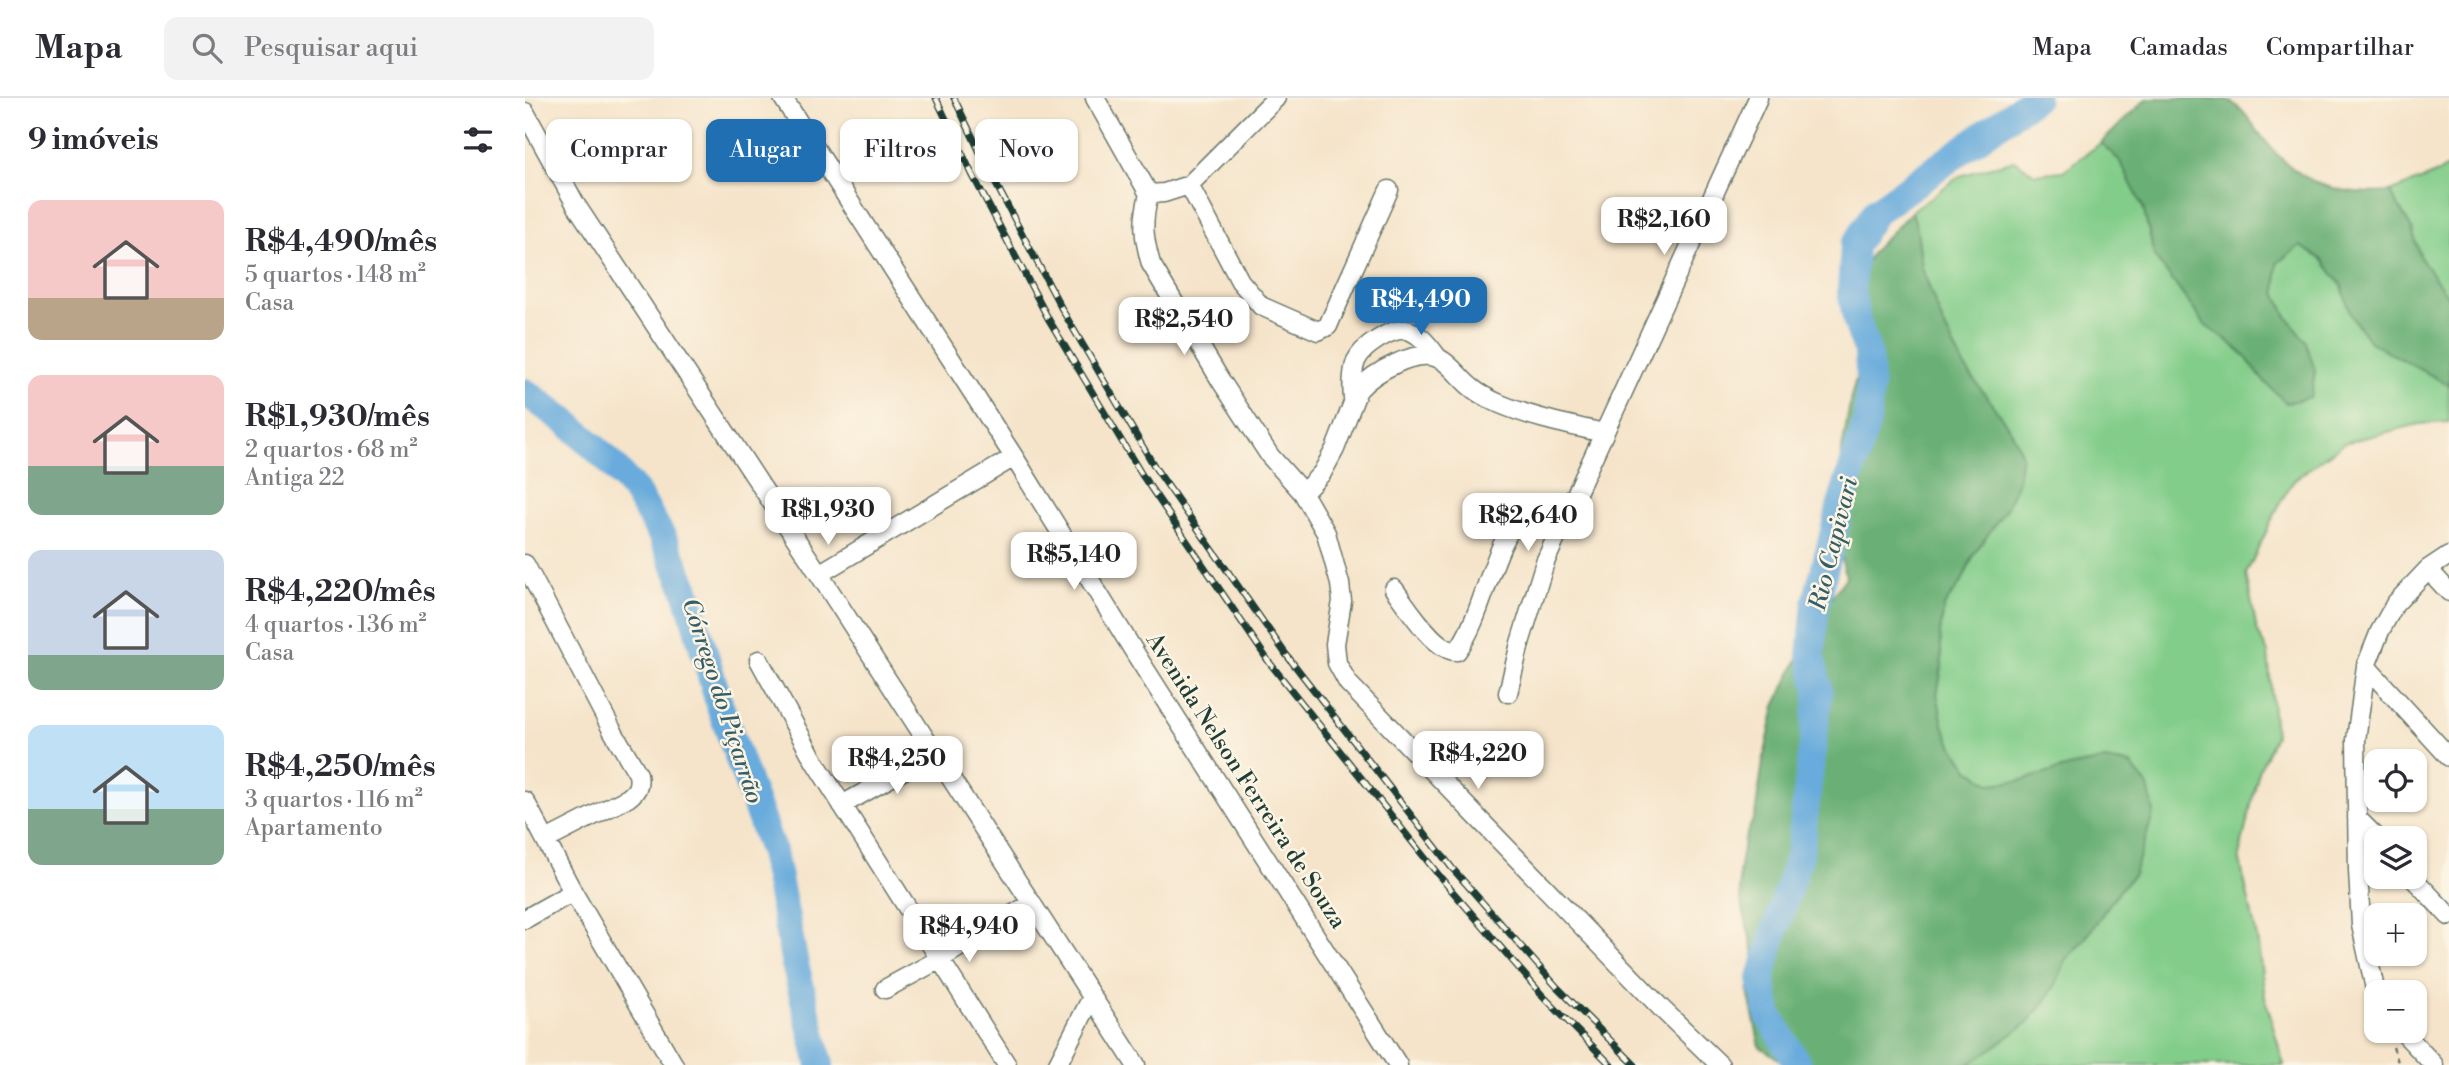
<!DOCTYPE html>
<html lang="pt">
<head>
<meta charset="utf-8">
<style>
	body { margin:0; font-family:"Libre Bodoni",serif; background:#f2f2f3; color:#2b2b33; height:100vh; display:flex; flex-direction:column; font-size:26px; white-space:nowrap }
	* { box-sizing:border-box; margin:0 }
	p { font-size:23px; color:#7c7c81 }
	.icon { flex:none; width:38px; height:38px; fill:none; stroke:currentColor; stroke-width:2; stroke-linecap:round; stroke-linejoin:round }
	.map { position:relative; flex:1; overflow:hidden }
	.drawer { display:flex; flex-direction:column; background:#fff; width:525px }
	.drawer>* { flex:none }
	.banner { position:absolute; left:21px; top:21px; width:665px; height:63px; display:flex; gap:14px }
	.fabs { position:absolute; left:1839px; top:651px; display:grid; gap:14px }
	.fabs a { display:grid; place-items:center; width:63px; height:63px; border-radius:14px; background:#fff; box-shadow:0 2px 5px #0004; font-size:35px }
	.price { position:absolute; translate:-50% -60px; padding:0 16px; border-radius:14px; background:#fff; color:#222; font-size:23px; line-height:46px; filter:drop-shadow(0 2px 4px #0008) }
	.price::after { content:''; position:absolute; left:50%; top:42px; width:21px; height:16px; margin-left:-10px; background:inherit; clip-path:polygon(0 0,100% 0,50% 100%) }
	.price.current { background:#1f6fb2; color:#fff }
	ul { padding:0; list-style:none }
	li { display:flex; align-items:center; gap:21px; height:175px; padding:0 28px }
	li span { display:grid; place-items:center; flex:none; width:196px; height:140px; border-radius:14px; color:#555 }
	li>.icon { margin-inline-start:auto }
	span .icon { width:84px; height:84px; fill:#fffc; stroke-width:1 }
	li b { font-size:30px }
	h2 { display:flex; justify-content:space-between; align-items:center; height:84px; padding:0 28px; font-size:30px }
	.pill { padding:0 24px; border-radius:14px; background:#fff; box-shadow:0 2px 5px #0004; font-size:24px; line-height:63px }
	.pill.current { background:#1f6fb2; color:#fff }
	header { display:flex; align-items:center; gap:42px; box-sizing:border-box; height:98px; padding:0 35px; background:#fff; border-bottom:2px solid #e1e1e2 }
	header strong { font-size:33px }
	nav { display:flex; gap:38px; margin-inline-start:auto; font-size:24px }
	.search { width:490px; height:63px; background:#f2f2f3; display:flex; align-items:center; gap:18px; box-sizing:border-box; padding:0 24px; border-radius:14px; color:#7c7c81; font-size:26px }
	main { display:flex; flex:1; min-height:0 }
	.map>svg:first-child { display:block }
</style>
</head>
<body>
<header>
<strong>Mapa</strong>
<div class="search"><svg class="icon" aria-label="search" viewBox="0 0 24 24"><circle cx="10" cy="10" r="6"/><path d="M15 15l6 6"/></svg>Pesquisar aqui</div>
<nav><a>Mapa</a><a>Camadas</a><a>Compartilhar</a></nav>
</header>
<main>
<section class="drawer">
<h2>9 imóveis<svg class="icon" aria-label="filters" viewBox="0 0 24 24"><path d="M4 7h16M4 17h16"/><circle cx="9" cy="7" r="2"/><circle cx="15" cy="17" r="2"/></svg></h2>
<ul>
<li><span style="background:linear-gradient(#f6c9c9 70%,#b9a48a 0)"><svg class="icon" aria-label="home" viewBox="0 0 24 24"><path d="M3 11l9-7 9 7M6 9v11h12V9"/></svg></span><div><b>R$4,490/mês</b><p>5 quartos · 148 m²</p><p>Casa</p></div></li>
<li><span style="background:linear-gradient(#f6c9c9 65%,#7fa58c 0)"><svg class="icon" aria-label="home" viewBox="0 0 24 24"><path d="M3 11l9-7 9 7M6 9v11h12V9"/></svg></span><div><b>R$1,930/mês</b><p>2 quartos · 68 m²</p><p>Antiga 22</p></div></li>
<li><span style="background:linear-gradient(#c9d6e8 75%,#7fa58c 0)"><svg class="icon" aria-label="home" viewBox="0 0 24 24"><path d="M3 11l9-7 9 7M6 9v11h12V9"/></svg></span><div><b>R$4,220/mês</b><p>4 quartos · 136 m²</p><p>Casa</p></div></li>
<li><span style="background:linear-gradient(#bfe0f5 60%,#7fa58c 0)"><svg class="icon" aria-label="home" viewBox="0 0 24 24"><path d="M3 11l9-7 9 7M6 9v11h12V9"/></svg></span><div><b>R$4,250/mês</b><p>3 quartos · 116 m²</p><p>Apartamento</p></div></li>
</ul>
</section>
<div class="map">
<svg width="1924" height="967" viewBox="0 0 1924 967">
	<rect width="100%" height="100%" fill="#fcf5e5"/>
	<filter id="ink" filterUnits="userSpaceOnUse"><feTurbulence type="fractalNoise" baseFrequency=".0143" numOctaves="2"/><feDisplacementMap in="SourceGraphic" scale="14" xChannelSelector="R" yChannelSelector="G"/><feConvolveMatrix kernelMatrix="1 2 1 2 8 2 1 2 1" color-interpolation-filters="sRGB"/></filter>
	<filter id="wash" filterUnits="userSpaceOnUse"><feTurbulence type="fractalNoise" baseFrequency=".00686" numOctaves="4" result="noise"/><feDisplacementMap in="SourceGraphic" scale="28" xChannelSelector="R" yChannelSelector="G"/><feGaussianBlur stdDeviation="1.57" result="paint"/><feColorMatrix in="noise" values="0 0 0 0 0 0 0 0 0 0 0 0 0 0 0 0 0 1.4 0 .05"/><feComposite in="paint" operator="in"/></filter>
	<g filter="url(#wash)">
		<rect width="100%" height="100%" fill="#f5e4ca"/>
		<path fill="#83cd8a" stroke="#51855f" stroke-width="2" d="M1576 45 1594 61 1618 109 1630 159 1681 228 1702 242 1720 258 1737 281 1781 244 1761 217 1751 195 1752 165 1775 148 1797 161 1817 188 1826 217 1924 287V324L1894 326 1819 345 1769 382 1756 403 1721 476 1732 533 1743 555 1750 638 1734 673 1714 758 1732 840 1740 899 1759 967H1442L1501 926 1517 908 1531 886 1541 861 1558 843 1593 794 1609 776 1606 666 1579 662 1548 668 1494 683 1466 686 1445 672 1428 649 1418 627 1412 596 1417 569 1415 534 1419 508 1437 483 1497 357 1487 334 1437 265 1416 221 1397 170 1392 132 1387 113 1435 78 1489 62 1510 76 1538 73Z
			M1924 68V201L1896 160 1887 131 1865 94C1885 84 1907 81 1924 68Z"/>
		<path fill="#6ab076" stroke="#447655" stroke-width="2" d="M1622 0C1637 0 1691 0 1702 2 1720 10 1730 31 1742 45 1776 87 1813 98 1865 94L1887 131 1896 160 1924 201V287L1845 244 1826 217 1817 188 1797 161 1775 148 1752 165 1751 195 1761 217 1781 244 1790 273 1786 299 1761 305 1737 281 1720 258 1702 242 1681 228 1630 159 1618 109 1594 62 1576 45Z
			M1387 113 1392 132 1397 170 1416 221 1437 265 1487 334 1497 357 1493 383 1482 409 1448 458 1437 483 1419 508 1415 534 1417 569 1412 596 1418 627 1428 649 1445 672 1466 686 1494 683 1548 668 1579 662 1606 667 1623 689 1629 714 1609 776 1593 794 1558 843 1541 861 1531 886 1517 908 1501 926 1451 962 1442 967H1263L1235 949 1223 893 1231 864 1216 803 1214 776 1219 742 1230 717 1238 664 1250 608 1295 516 1321 479 1313 444 1318 410 1316 383 1317 352 1326 299 1334 270 1337 202 1335 174 1348 153Z"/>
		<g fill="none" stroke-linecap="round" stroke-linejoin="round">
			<path stroke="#67abdc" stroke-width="28" d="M0 294 44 326 83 362 111 394 138 440 160 489 195 608 248 755 270 866 295 967
				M1273 967 1244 918 1236 881 1246 844 1275 755 1294 593 1286 558 1291 504 1315 410 1342 323 1345 286 1343 255 1332 224 1326 193 1329 148 1350 114 1510 0"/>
		</g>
	</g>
	<g filter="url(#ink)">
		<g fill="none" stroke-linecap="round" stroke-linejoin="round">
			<defs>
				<path id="minor" d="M258 0 489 359 615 563 873 967
					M570 0 624 96
					M0 14 51 107 294 476 611 967
					M664 87 715 183 736 208 793 233 803 228 806 221 864 92
					M624 96C617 124 618 138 626 166L696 283 745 358 778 395 801 435 815 486 817 503 810 546 812 565 823 585 1137 911 1195 967
					M624 96 639 95 664 87 751 0
					M828 301C827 289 827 274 831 263 837 249 866 230 881 232 895 234 906 251 914 261
					M778 395 797 375 810 351 833 292C848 275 891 249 915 261 927 267 936 282 947 290 955 297 966 302 975 306 1008 320 1044 327 1079 335
					M0 466 87 632 113 676C115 688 112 693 103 700L21 742
					M1903 471 1924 494
					M294 476 489 359
					M869 491C882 508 910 554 932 553 960 517 967 441 1000 415L1042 419
					M234 562 290 664 482 967
					M1841 568 1924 659
					M983 595 995 545 1020 464 1233 0
					M0 703 48 794 149 967
					M317 707 409 655
					M1832 720 1852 740
					M1887 779 1924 818
					M0 821 48 794
					M360 891 415 861 507 805
					M1852 900 1836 827 1833 772 1831 642 1841 568 1855 533 1870 506 1903 471 1924 457
					M1877 933 1909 967
					M532 967 567 899"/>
			</defs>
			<use href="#minor" stroke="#6a7768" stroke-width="21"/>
			<path stroke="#6a7768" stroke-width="2.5" stroke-dasharray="5 5" stroke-linecap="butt" d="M1868 949 1874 967"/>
			<use href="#minor" stroke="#fff" stroke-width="18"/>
			<defs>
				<path id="rail" d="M411 0 447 76 524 222 617 377 744 564 916 780 1017 897 1086 967
					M429 0 463 71 539 215 631 371 760 555 927 770 1032 889 1110 967"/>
			</defs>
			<use href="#rail" stroke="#1f3d34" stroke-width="7"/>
			<use href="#rail" stroke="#fcf5e5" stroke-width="4.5" stroke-dasharray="13" stroke-linecap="butt"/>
		</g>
	</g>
	<g text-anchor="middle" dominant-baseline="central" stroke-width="5" stroke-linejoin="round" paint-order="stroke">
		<g font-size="23" fill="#1f3d34" stroke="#fcf5e5">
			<text transform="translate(721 683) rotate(57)">Avenida Nelson Ferreira de Souza</text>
		</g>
		<g font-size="24" font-style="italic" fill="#355e66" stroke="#fcf5e5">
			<text transform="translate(1309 446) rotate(-76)">Rio Capivari</text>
			<text transform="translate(197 603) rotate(72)">Córrego do Piçarrão</text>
		</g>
	</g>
</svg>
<div class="fabs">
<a><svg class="icon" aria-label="locate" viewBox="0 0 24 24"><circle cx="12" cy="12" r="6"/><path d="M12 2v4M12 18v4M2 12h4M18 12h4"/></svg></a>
<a><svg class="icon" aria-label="layers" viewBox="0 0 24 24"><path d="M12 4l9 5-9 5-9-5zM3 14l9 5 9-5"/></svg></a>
<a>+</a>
<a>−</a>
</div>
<b class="price" style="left:1139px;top:159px">R$2,160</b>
<b class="price current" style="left:896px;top:239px">R$4,490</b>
<b class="price" style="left:659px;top:259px">R$2,540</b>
<b class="price" style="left:303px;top:449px">R$1,930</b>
<b class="price" style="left:1003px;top:455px">R$2,640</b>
<b class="price" style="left:549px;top:494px">R$5,140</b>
<b class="price" style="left:953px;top:693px">R$4,220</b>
<b class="price" style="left:372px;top:698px">R$4,250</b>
<b class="price" style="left:444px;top:866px">R$4,940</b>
<div class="banner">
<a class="pill">Comprar</a>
<a class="pill current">Alugar</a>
<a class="pill">Filtros</a>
<a class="pill">Novo</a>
</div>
</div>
</main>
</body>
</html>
